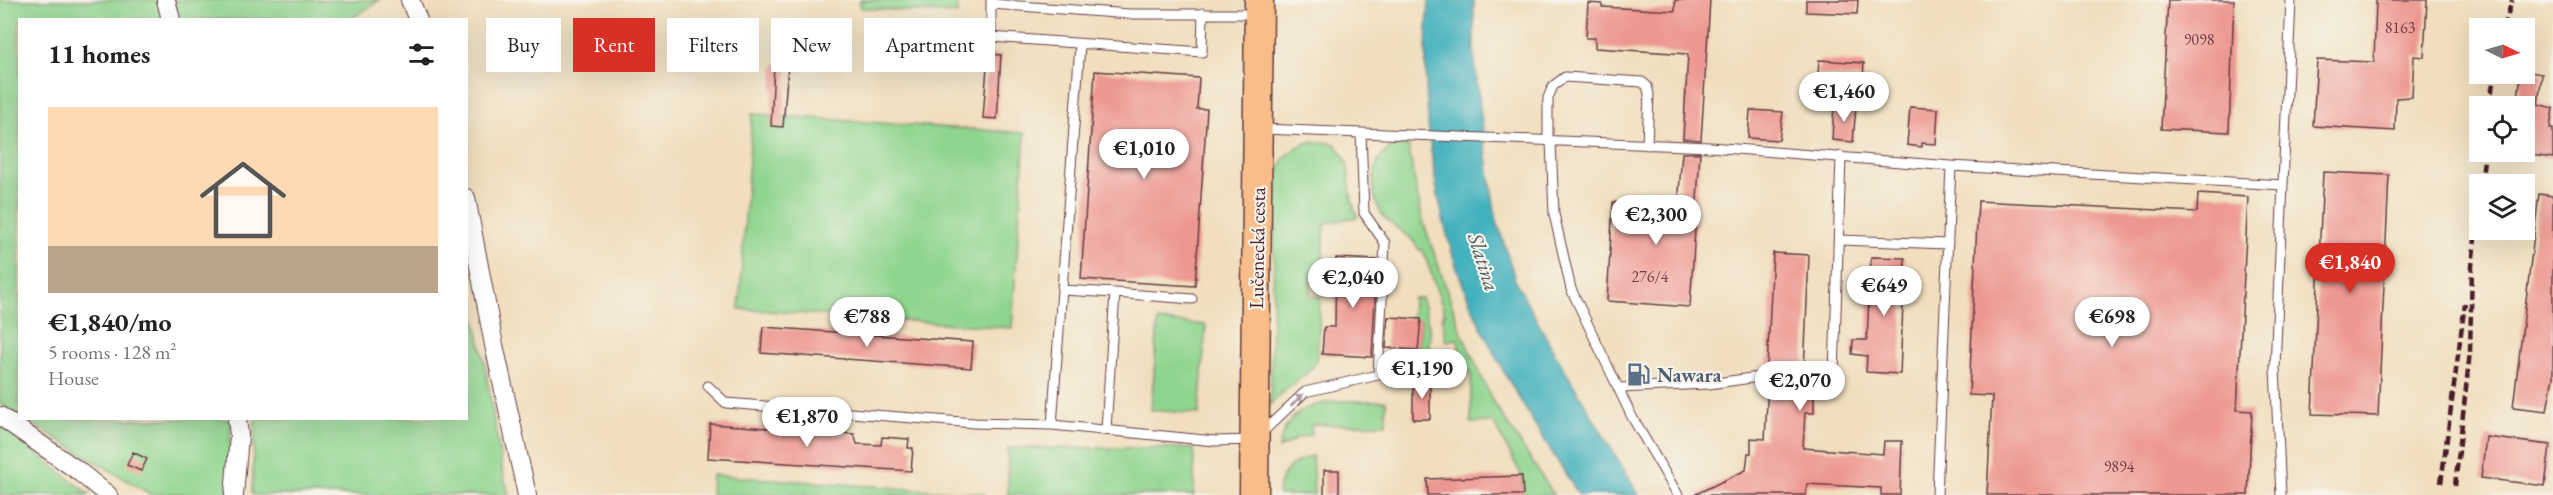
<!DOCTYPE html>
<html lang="en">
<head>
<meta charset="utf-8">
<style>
	body { margin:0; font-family:"EB Garamond",serif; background:#f6f6f6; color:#222; height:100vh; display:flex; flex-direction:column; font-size:22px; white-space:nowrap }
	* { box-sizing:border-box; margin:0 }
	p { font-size:20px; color:#767676 }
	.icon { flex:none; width:33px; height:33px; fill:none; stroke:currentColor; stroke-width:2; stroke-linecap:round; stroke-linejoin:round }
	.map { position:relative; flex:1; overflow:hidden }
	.side { position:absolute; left:18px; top:18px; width:450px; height:402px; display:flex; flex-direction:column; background:#fff; border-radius:0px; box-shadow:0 6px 24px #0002 }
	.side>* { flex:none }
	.top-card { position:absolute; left:486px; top:18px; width:570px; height:54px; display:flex; gap:12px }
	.needle { width:39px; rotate:95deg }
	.tools { position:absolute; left:2469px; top:18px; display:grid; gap:12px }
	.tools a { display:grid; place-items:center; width:66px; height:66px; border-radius:0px; background:#fff; box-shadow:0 6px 24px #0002; font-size:30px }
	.price { position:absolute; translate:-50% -51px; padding:0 14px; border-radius:21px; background:#fff; color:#222; font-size:20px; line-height:39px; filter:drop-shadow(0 2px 3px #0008) }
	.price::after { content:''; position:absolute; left:50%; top:36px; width:18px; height:14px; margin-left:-9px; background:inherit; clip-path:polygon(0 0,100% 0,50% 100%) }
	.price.selected { background:#d93025; color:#fff }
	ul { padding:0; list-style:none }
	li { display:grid; align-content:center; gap:12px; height:318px; padding:0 30px }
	li span { display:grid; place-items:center; height:186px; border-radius:0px; color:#555 }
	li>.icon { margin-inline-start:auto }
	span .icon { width:108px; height:108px; fill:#fffc; stroke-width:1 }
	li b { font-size:26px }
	h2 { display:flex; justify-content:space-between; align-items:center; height:72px; padding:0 30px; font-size:26px }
	.chip { padding:0 21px; border-radius:0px; background:#fff; box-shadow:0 6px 24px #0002; font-size:21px; line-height:54px }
	.chip.selected { background:#d93025; color:#fff }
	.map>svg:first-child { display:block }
</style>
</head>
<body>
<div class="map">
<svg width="2553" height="495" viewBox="0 0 2553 495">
	<rect width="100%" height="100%" fill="#f7f3e8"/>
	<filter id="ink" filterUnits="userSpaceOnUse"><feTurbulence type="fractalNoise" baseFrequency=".0167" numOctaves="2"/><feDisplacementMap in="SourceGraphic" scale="12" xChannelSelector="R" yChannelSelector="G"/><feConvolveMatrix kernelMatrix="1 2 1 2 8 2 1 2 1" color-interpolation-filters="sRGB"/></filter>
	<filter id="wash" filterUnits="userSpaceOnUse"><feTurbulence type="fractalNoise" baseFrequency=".008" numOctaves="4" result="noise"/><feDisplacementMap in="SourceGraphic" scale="24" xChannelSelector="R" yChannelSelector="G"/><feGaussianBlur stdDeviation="1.35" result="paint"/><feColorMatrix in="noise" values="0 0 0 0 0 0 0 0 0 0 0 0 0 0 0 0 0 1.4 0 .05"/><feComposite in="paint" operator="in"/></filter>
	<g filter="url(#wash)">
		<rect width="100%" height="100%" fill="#f0debd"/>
		<path fill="#8fd58f" stroke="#6c7a5d" stroke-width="1.5" d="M0 0H380L351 19 20 20 19 416 0 404Z
			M860 0H958L957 14 860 8Z
			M752 114 1025 133 1012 328 739 309Z
			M1313 141 1335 144C1357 165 1344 193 1358 217L1325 223 1322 272H1312L1310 296 1320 297C1319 311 1320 352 1315 363 1309 375 1281 391 1270 405L1276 180C1280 159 1292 146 1313 141Z
			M1396 146H1408L1422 218 1462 334 1492 400 1554 495H1523L1522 476 1493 422 1471 423V373L1450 372 1449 356 1460 354 1458 339 1446 341 1442 316 1445 314 1423 250H1419C1412 234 1397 231 1386 219 1367 200 1369 154 1396 146Z
			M467 282 485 365 503 474 509 495H252L255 419 466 418Z
			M1413 298H1421C1429 321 1441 357 1408 364L1409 350H1419L1421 320 1412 319Z
			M1158 321 1206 325 1199 414 1151 410Z
			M1337 401H1386V424L1311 425 1312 435 1298 438 1279 449C1284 415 1306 404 1337 401Z
			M24 419H231L228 495 150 494Z
			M0 425 90 495H0Z
			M1008 448H1194V495H1008Z
			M1312 456 1314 495H1278C1278 473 1292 462 1312 456Z
			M712 475 985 494V495H711Z"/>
		<path fill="#42b1be" stroke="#466874" stroke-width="1.5" d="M1429 0H1474V55L1481 116 1496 218 1516 282 1557 357 1639 495H1579C1530 417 1477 338 1451 249 1428 170 1421 82 1429 0Z"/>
		<g id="blocks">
			<path fill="#ed9791" d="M1675 0H1710L1701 140 1683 139 1688 54 1595 48V38H1586L1588 3 1602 4V7L1675 11Z
				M1806 0H1858L1857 14 1806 12Z
				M2168 0H2234L2229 132 2161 129Z
				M2376 0H2427L2424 57 2414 56 2412 97 2396 98 2395 131 2313 126 2317 60 2374 62Z
				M988 54 1001 55 997 119 983 118Z
				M1819 60 1864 63 1863 78 1818 74Z
				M774 64 788 65 783 127 771 126Z
				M1095 71 1199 78 1197 109H1207L1195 286 1081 279Z
				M2524 71 2542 74 2538 104 2553 108 2550 129H2553V158L2524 154V106H2517L2521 74H2524Z
				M1834 104 1856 106 1853 142 1832 140Z
				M1910 107 1938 109 1936 144 1922 143V147L1907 145Z
				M1750 110 1783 112 1779 140 1748 138Z
				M1682 153H1700L1690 307 1607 301 1613 202 1678 205Z
				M2323 172 2389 175 2378 416 2312 414Z
				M2198 194 2248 197 2237 410 2252 411 2248 495H1987L1992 396 1969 395 1978 201 2197 212Z
				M2539 194 2553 196V377L2547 411 2513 407Z
				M1773 253 1809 255 1803 395 1814 396V413H1805L1803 448 1883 454 1884 441H1902L1900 495H1881V488L1807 484 1806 495H1694L1746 470 1748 453H1751V438L1765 439 1768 383 1777 381 1780 375 1776 369 1767 368Z
				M1871 257 1905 258 1900 374 1866 372 1867 356 1852 354 1853 340H1867Z
				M1336 258 1377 260 1372 357 1322 354 1324 327H1335Z
				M1388 317 1421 319 1418 350 1386 348Z
				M763 327 973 342 971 368 761 353Z
				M1413 382H1430V419H1413Z
				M710 424 854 434 857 444 881 445 882 437 909 439 908 448H913L911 471 708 458Z
				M2486 437 2550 445 2545 486 2481 478Z
				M133 452 147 459 141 471 127 465Z
				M1324 470H1339V495H1324Z
				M1522 476 1523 495H1428L1427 479Z"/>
		</g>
	</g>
	<g filter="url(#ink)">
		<use href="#blocks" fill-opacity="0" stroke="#633c41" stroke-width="1.5"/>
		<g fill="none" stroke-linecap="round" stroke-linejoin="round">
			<defs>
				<path id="lane" d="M991 0V4L1130 14H1255
					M991 4V37L1202 52 1203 13
					M1260 129 1710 147 1951 166 2283 185
					M1548 141V98L1553 86 1565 77 1642 82 1647 86 1649 94 1647 145
					M1551 141 1554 214 1571 289 1632 417 1678 495
					M1839 240 1948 244
					M1062 290 1115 293 1106 429
					M1115 293 1192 299
					M1834 375 1841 156
					M708 386 726 403 974 423 1052 425 1215 441 1254 440 1305 392 1378 375 1385 243 1364 213 1361 133
					M1618 388 1709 384 1773 375
					M1052 425 1080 45
					M1937 495 1951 166
					M2281 495 2275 368 2291 0"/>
				<path id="street" d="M166 0 171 20
					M410 0 418 20
					M466 198 494 345 527 495
					M0 416 77 470 108 495
					M234 495 239 436 237 418"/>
				<path id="primary" d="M1254 495 1259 0"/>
			</defs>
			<use href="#lane" stroke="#633c41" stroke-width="11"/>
			<use href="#street" stroke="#633c41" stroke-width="20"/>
			<use href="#primary" stroke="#633c41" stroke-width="31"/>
			<use href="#lane" stroke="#fff" stroke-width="9"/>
			<use href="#street" stroke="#fff" stroke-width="18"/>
			<use href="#primary" stroke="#f8bd88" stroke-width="28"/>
			<path stroke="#4a1f2b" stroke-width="4.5" stroke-dasharray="9 4.5" stroke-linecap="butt" d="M2504 28 2512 0
				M2490 106 2494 74
				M2481 184 2485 152
				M2441 483 2465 303
				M2455 486 2470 352 2472 266 2480 194"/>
		</g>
		<defs><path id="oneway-solid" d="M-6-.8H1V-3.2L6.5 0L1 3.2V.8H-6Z" transform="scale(1.5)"/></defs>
		<use fill="#ae9aa0" href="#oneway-solid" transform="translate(1297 400) rotate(-44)"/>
	</g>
	<defs>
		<symbol id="fuel-bare" viewBox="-9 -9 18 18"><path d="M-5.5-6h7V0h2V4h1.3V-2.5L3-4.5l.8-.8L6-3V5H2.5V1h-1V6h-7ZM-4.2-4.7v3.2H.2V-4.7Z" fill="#5c6f8a" stroke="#f7f3e8" stroke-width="2.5" paint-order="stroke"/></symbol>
	</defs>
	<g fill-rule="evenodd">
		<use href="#fuel-bare" x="1622" y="358" width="33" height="33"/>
	</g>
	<g text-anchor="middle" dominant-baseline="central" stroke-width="4.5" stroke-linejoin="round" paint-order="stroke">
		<g font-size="16" fill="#733d44">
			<text x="2400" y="27">8163</text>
			<text x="2199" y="39">9098</text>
			<text x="1650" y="276">276/4</text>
			<text x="2119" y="466">9894</text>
		</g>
		<g font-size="20" fill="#4a1f2b" stroke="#f7f3e8">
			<text transform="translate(1257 248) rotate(-89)">Lučenecká cesta</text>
		</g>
		<g font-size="20" font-weight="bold" fill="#4e5e75" stroke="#f7f3e8" text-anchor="start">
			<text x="1657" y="375">Nawara</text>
		</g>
		<g font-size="21" font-style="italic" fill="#475966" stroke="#f7f3e8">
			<text transform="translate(1484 262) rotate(72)">Slatina</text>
		</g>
	</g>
</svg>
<div class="tools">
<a><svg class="needle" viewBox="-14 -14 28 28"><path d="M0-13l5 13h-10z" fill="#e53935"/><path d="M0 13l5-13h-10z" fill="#767676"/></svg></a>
<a><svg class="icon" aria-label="locate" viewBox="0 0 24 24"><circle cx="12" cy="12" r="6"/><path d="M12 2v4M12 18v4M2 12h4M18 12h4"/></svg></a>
<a><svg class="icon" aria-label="layers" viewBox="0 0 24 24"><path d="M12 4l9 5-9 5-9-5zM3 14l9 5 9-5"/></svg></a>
</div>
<b class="price" style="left:1844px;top:123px">€1,460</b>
<b class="price" style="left:1144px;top:180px">€1,010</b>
<b class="price" style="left:1656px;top:246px">€2,300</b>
<b class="price selected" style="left:2350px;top:294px">€1,840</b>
<b class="price" style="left:1353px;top:309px">€2,040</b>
<b class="price" style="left:1884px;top:317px">€649</b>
<b class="price" style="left:867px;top:348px">€788</b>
<b class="price" style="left:2112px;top:348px">€698</b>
<b class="price" style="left:1422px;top:400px">€1,190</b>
<b class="price" style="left:1800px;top:412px">€2,070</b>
<b class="price" style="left:807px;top:448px">€1,870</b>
<div class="top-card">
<a class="chip">Buy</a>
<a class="chip selected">Rent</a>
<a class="chip">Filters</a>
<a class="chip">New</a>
<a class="chip">Apartment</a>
</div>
<section class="side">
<h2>11 homes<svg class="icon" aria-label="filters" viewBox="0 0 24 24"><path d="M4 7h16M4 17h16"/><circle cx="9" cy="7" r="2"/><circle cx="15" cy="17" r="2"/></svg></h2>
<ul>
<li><span style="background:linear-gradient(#ffd9b3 75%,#b9a48a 0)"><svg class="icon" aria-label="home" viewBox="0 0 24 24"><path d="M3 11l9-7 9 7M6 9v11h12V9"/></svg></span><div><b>€1,840/mo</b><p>5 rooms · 128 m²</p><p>House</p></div></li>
</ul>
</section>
</div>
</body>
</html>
